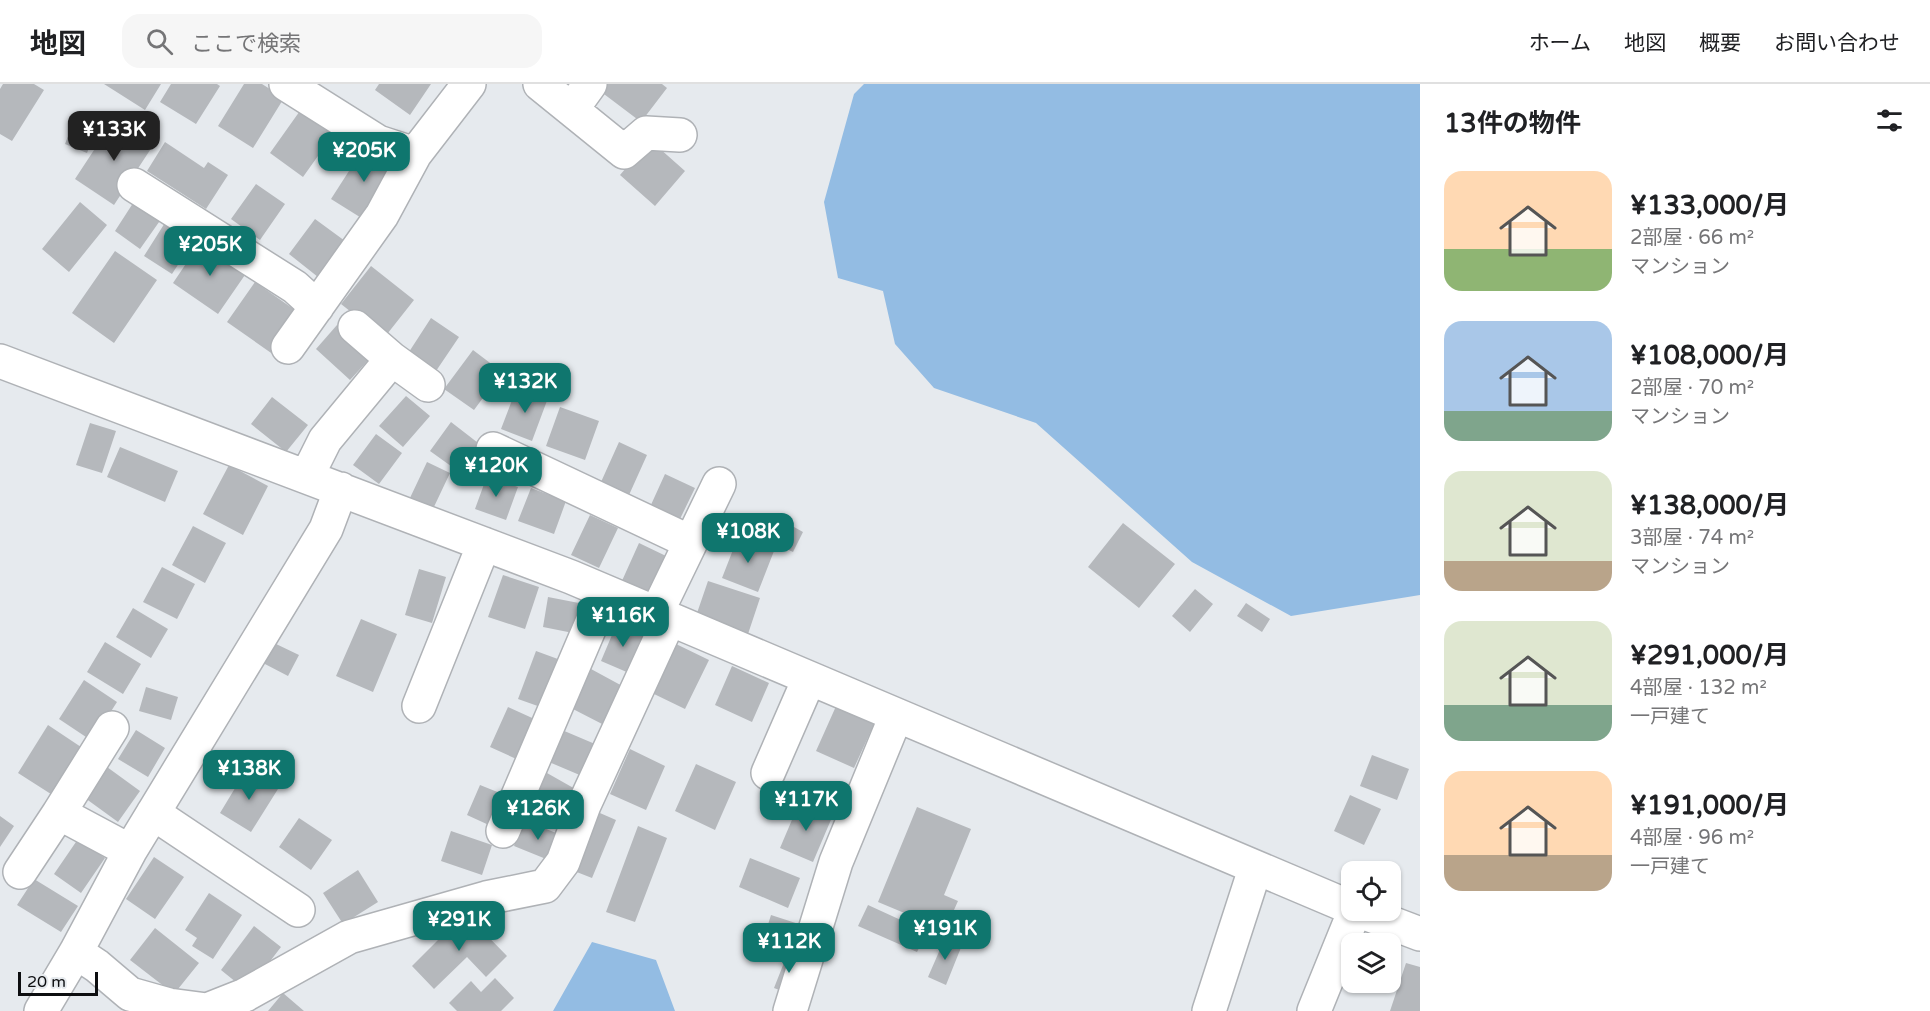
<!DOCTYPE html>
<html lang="ja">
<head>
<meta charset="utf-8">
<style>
	body { margin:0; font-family:"Varela Round","Noto Sans JP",sans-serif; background:#f6f6f6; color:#202124; height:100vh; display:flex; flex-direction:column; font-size:22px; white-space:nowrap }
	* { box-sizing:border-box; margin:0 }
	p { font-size:20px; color:#757577 }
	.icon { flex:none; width:33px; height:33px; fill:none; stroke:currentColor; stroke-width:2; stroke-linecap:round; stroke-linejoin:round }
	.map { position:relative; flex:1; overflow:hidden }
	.side { display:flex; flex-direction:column; background:#fff; width:510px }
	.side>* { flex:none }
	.tools { position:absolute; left:1341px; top:777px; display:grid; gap:12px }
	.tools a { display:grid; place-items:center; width:60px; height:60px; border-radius:12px; background:#fff; box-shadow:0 2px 4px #0004; font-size:30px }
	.scale { position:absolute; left:18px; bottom:15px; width:80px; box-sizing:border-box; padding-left:6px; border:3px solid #0d0e10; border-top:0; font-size:16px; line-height:21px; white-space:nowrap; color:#0d0e10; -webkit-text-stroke:4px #e6eaee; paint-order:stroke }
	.price { position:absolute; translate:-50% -51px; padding:0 14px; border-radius:12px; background:#0f766e; color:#fff; font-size:20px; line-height:39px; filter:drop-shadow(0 2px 3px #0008) }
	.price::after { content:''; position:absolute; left:50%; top:36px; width:18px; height:14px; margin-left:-9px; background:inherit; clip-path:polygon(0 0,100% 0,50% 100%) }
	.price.on { background:#222; color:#fff }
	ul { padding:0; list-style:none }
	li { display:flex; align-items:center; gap:18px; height:150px; padding:0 24px }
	li span { display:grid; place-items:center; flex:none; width:168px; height:120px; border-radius:18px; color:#555 }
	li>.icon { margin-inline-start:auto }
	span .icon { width:72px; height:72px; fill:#fffc; stroke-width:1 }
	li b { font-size:26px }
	h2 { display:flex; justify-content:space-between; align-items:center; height:72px; padding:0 24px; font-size:26px }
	header { display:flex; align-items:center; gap:36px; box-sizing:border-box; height:84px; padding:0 30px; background:#fff; border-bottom:2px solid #e0e0e0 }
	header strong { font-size:28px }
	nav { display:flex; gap:33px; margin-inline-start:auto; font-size:21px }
	.search { width:420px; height:54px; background:#f6f6f6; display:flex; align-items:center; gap:15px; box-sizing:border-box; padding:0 21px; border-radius:18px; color:#757577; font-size:22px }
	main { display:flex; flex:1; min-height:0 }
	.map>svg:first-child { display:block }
</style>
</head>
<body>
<header>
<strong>地図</strong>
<div class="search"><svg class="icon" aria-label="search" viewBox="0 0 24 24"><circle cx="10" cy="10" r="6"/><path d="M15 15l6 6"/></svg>ここで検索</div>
<nav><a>ホーム</a><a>地図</a><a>概要</a><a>お問い合わせ</a></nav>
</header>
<main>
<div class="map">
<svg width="1420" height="927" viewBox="0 0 1420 927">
	<rect width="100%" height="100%" fill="#e6eaee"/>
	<path fill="#93bce3" d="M864 0H1420V511L1291 532 1192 478 1036 339 934 304 895 260 883 207 838 194 824 118 854 10Z
		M592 858 656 876 675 927H553Z"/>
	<path fill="#b5b8bc" d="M3 0H34L44 6 12 57 0 50V5Z
		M104 0H161L145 26Z
		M171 0H217L220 2 196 40 160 18Z
		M244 0H262L284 14 253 64 218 42Z
		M379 0H431L410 31 375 6Z
		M599 0H662L667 4 641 38 596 4Z
		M302 24 335 48 303 93 270 69Z
		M115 34 154 60 114 121 75 95Z
		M72 42 94 51 87 69 65 60Z
		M650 56 685 87 655 122 620 91Z
		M165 58 204 84 208 78 228 91 206 125 147 87Z
		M365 62 396 83 363 135 331 115Z
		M256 100 285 120 260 156 231 135Z
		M137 113 164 131 140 165 115 147Z
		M80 118 107 141 69 188 42 165Z
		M168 134 196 153 172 190 144 172Z
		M315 135 345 157 318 193 289 170Z
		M202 156 247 188 218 230 173 199Z
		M115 167 157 196 114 259 72 229Z
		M371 182 414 216 384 254 341 220Z
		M255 198 302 231 274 271 227 238Z
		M431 234 459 253 434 290 407 271Z
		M337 241 372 272 350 296 316 265Z
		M473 266 502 288 474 326 444 305Z
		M517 303 548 314 532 357 501 345Z
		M406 312 430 332 403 363 379 342Z
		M272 313 308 341 286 368 251 340Z
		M560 323 599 337 585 376 546 362Z
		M451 338 482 362 462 390 430 367Z
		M90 339 116 347 102 389 76 381Z
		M376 350 402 369 379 400 353 381Z
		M619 358 647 371 629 411 601 398Z
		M120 363 178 387 165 418 107 393Z
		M427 378 450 389 432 427 409 416Z
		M229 381 268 402 243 451 203 430Z
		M665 390 695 404 679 437 650 423Z
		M487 392 518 403 506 436 475 425Z
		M531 404 566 417 554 450 518 437Z
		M590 431 618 444 599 484 571 471Z
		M785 438 803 448 793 468 774 459Z
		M1123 439 1175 480 1139 524 1088 483Z
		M193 442 226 459 205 499 172 481Z
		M738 453 774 467 758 508 722 494Z
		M639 459 666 472 648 511 621 499Z
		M162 483 195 500 177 535 143 518Z
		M419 485 446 493 432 539 405 531Z
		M503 491 539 503 525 545 488 533Z
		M708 497 760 514 748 550 696 532Z
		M1195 505 1213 520 1190 548 1172 532Z
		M548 513 584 520 578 550 543 543Z
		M1246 519 1270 535 1262 548 1237 532Z
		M133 524 168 545 151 574 116 553Z
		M361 535 397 550 373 608 336 592Z
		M617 539 645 552 629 589 601 577Z
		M105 558 141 580 123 610 87 588Z
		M274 559 299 571 288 592 263 579Z
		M676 560 709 576 685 625 652 609Z
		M536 567 566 578 549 626 518 615Z
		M732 582 769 599 752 638 715 621Z
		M591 585 626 604 606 642 571 624Z
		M84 596 117 618 92 657 59 635Z
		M146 603 178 613 171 636 139 627Z
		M837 620 875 638 854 684 816 667Z
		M508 623 541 638 523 678 490 663Z
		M48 641 84 665 54 712 18 689Z
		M136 646 165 664 148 693 118 675Z
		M562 646 595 660 582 692 549 678Z
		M630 665 665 682 646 726 610 710Z
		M1372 671 1409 685 1397 716 1360 702Z
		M696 680 736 698 715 746 675 727Z
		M107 683 140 707 118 738 85 714Z
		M246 686 278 705 251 748 220 729Z
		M547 689 577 706 558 741 527 724Z
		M480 701 505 711 491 742 467 731Z
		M1350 711 1381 725 1364 761 1334 747Z
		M800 717 833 731 813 778 780 764Z
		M917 723 971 745 944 811 958 817 945 846 878 818Z
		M593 726 616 736 592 794 569 785Z
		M0 732 14 742 0 763Z
		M299 734 332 756 311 786 279 763Z
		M524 736 561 751 551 777 514 762Z
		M638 742 667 754 635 838 606 828Z
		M451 747 492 761 482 791 441 777Z
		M78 755 105 774 81 809 54 790Z
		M154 773 184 793 155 835 126 815Z
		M750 774 800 794 788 824 739 803Z
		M358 786 378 818 343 840 323 809Z
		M34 795 78 822 61 848 17 821Z
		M209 809 242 831 213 875 192 862 197 854 185 846Z
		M868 821 927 848 917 868 858 842Z
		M465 829 507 872 486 893 467 873 434 905 412 882Z
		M771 831 808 843 801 862 765 850Z
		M254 842 281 863 247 907 221 886Z
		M155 844 199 879 174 910 130 876Z
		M945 854 962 861 946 901 928 893Z
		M787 871 803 877 790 910 774 904Z
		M1406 879 1420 883V927H1390Z
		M495 894 514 914 501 927H457L449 919 471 897 481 908Z
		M283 909 304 927H268Z"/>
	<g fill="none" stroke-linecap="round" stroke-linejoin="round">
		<defs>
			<path id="minor" d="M286 0 378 58 415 70 469 0
				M540 0 624 68 646 49 680 51
				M572 25 590 0
				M134 101 295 203 317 223
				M355 243 392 275
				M288 263 382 131 415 70
				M0 277 571 493 1352 824
				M493 365 690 458
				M307 392 325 356 392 275 428 301
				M656 530 719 400
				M419 622 484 460
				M768 689 809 595
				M59 729 112 644
				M153 729 298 826
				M503 747 605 508
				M20 788 59 729 130 767
				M1357 826 1420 850
				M76 868 97 882 130 910 169 921 207 926 245 911 349 853 486 814 545 802 563 778 584 721 669 536
				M41 927 76 868 130 767 326 445 341 405
				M790 927 836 778 896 632
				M1209 927 1255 785
				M1314 927 1355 826"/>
		</defs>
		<use href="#minor" stroke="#afb2b6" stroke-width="36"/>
		<use href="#minor" stroke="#fff" stroke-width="33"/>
	</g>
</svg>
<div class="tools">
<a><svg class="icon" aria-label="locate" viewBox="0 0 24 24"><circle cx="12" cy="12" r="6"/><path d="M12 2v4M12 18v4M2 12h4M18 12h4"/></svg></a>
<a><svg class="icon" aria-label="layers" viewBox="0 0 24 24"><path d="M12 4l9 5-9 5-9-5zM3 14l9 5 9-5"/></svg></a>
</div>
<div class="scale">20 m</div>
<b class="price on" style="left:114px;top:78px">¥133K</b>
<b class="price" style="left:364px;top:99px">¥205K</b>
<b class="price" style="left:210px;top:193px">¥205K</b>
<b class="price" style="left:525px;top:330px">¥132K</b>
<b class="price" style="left:496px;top:414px">¥120K</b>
<b class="price" style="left:748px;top:480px">¥108K</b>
<b class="price" style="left:623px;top:564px">¥116K</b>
<b class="price" style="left:249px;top:717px">¥138K</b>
<b class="price" style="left:806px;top:748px">¥117K</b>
<b class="price" style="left:538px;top:757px">¥126K</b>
<b class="price" style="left:459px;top:868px">¥291K</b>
<b class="price" style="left:945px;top:877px">¥191K</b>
<b class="price" style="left:789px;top:890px">¥112K</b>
</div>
<section class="side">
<h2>13件の物件<svg class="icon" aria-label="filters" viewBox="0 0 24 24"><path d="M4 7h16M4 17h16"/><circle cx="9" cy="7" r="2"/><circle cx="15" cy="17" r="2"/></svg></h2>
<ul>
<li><span style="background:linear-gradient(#ffd9b3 65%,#8fb573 0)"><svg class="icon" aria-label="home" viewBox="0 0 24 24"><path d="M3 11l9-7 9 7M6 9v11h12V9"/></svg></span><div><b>¥133,000/月</b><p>2部屋 · 66 m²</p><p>マンション</p></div></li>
<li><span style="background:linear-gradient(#a9c7e8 75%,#7fa58c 0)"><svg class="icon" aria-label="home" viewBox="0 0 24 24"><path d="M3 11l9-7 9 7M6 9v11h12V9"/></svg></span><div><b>¥108,000/月</b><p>2部屋 · 70 m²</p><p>マンション</p></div></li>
<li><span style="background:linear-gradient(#dfe7d0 75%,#b9a48a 0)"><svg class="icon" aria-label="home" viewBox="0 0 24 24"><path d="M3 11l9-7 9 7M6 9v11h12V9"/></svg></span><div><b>¥138,000/月</b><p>3部屋 · 74 m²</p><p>マンション</p></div></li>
<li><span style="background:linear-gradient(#dfe7d0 70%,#7fa58c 0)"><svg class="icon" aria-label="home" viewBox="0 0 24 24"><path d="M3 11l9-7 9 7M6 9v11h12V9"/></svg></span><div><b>¥291,000/月</b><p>4部屋 · 132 m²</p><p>一戸建て</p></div></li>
<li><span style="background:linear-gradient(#ffd9b3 70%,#b9a48a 0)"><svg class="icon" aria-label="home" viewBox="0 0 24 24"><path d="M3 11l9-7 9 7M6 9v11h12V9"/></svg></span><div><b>¥191,000/月</b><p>4部屋 · 96 m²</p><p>一戸建て</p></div></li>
</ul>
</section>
</main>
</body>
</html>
